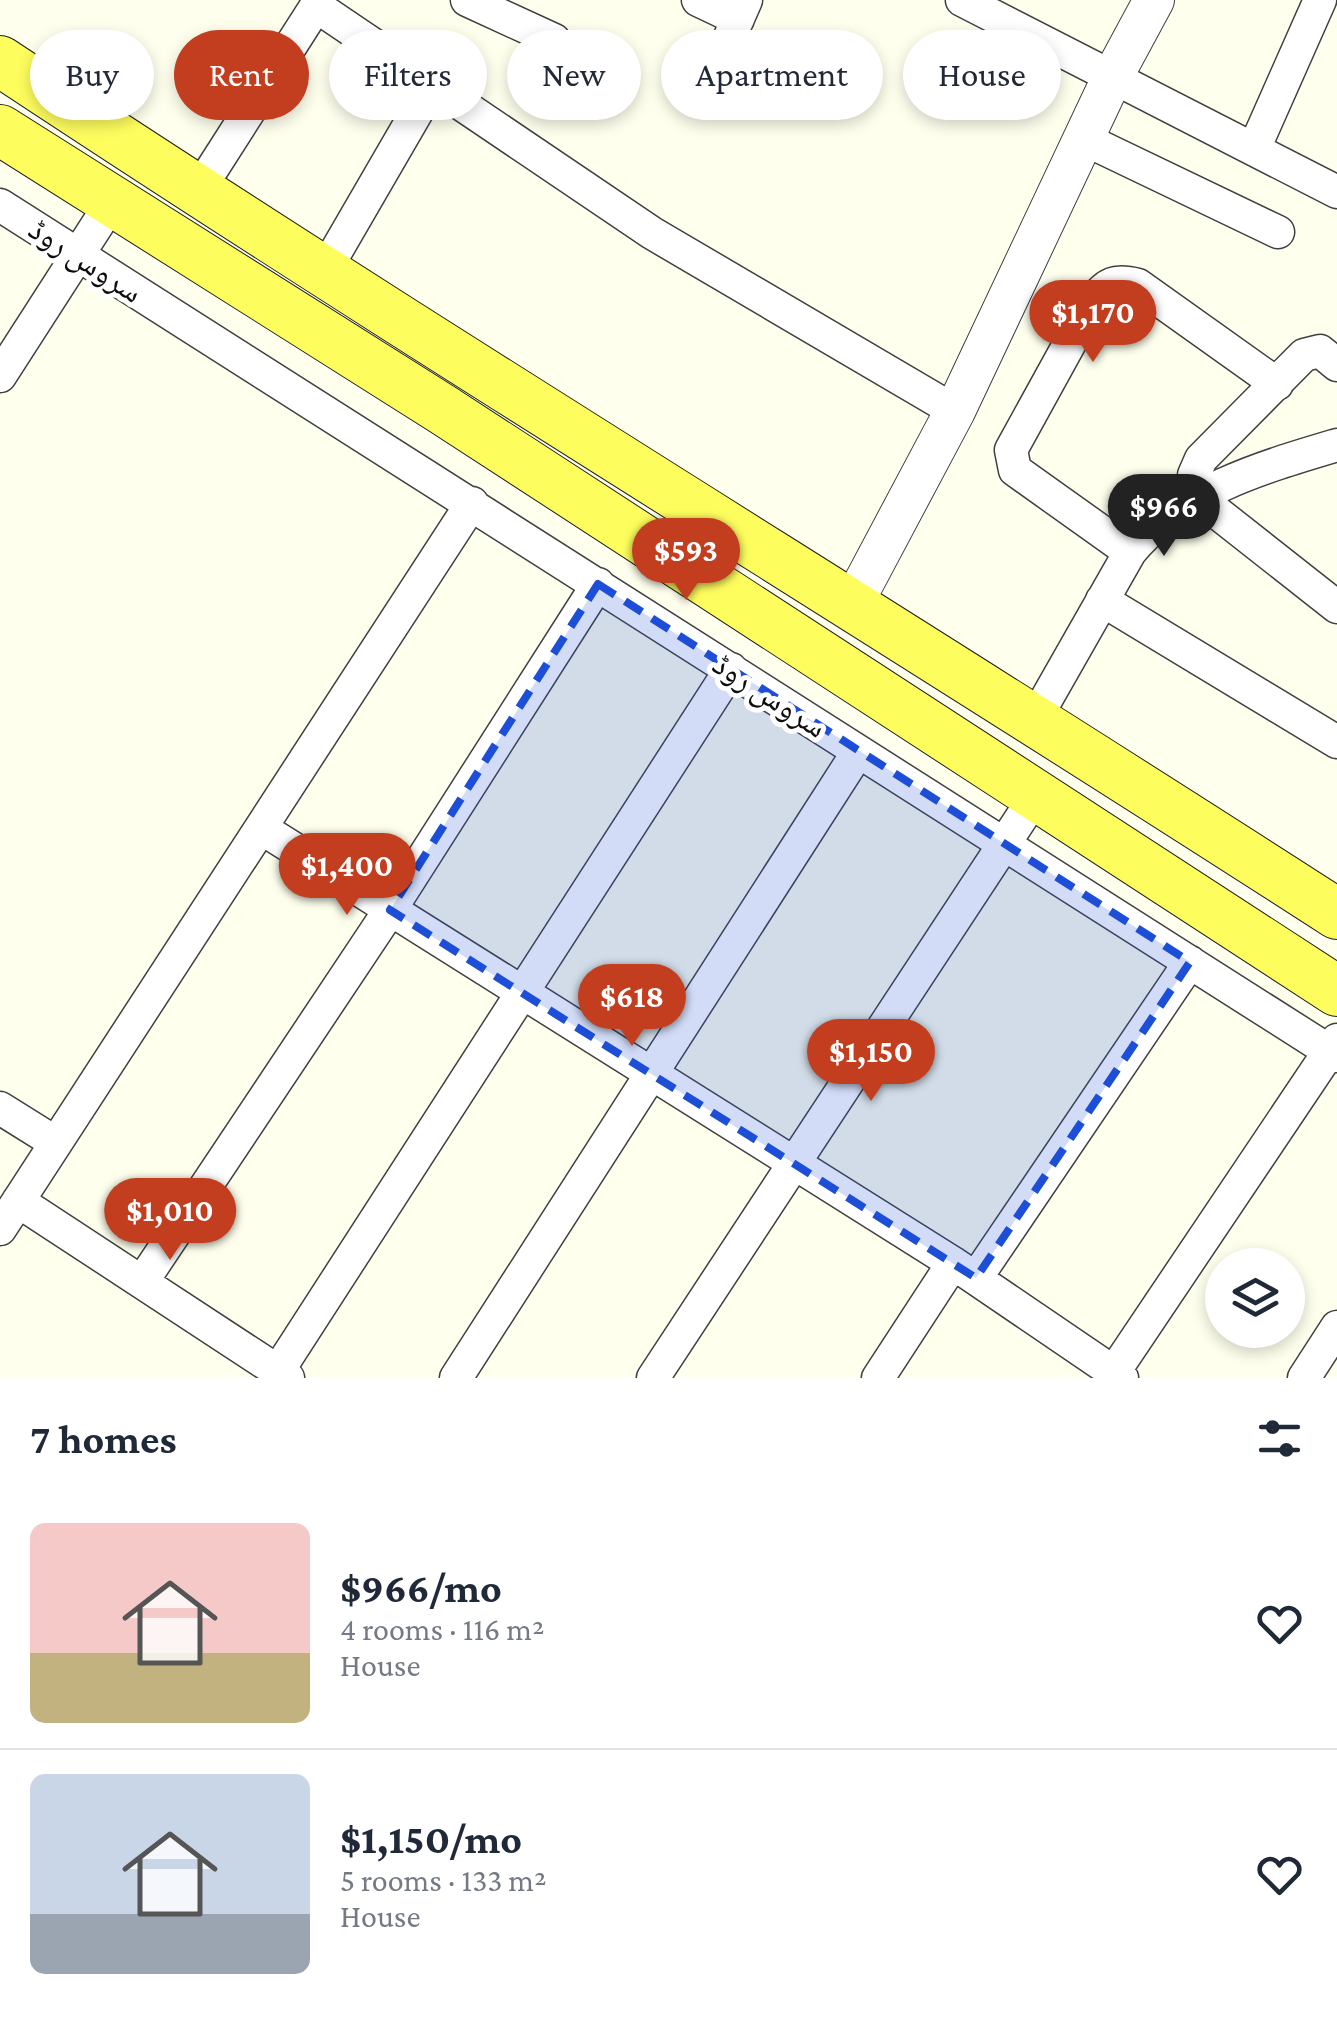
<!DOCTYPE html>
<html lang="en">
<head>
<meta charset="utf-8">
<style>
	body { margin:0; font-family:"Crimson Pro","Noto Naskh Arabic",serif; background:#f2f2f3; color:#1f2937; height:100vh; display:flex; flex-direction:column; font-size:38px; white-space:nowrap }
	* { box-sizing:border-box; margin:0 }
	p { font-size:32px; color:#747a83 }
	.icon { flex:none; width:55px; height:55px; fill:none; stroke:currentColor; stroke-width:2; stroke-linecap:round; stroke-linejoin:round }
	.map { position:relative; height:1378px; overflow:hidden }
	.sheet { display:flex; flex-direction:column; background:#fff; flex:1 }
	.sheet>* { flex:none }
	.hud { position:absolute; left:30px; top:30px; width:1278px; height:90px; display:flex; gap:20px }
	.buttons { position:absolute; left:1205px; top:1248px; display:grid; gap:20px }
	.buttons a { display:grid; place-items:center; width:100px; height:100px; border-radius:50%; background:#fff; box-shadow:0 5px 15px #0003; font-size:50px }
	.price { position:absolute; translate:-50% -85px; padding:0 22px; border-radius:35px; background:#c33e1f; color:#fff; font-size:32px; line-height:65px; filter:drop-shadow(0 2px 5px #0008) }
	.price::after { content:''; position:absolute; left:50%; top:60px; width:30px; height:22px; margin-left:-15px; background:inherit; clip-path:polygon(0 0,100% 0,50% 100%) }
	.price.current { background:#222; color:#fff }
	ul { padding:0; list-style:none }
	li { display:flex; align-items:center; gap:30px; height:250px; padding:0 30px }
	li+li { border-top:2px solid #e0e1e3 }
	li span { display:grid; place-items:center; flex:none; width:280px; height:200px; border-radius:15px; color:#555 }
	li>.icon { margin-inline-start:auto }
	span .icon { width:120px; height:120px; fill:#fffc; stroke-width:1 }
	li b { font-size:42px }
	h2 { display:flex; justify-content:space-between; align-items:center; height:120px; padding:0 30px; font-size:42px }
	.tag { padding:0 35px; border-radius:45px; background:#fff; box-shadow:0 5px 15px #0003; font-size:35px; line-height:90px }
	.tag.current { background:#c33e1f; color:#fff }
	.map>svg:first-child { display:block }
</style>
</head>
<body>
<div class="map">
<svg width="1337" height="1378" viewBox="0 0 1337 1378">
	<rect width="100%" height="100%" fill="#feffed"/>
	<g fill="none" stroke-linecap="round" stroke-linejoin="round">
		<defs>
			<path id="minor" d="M467 0 554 40
				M698 0 738 19
				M962 0 1337 192
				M316 6 652 233 955 411
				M709 85 746 0
				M1084 139 1278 232
				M1254 149 1320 0
				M198 191 320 0
				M0 205 1337 1056
				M324 272 433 84
				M1337 365 1320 351 1304 355 1201 459 1194 475 1196 496 1337 607
				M0 376 112 202
				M1130 552 1015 470 1011 450 1093 301C1108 283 1114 279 1138 285L1277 384
				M1102 600 1337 742
				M1035 719 1130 552C1180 491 1263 467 1337 445
				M261 828 953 1263 1122 1378
				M0 1108 56 1143
				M18 1201 288 1378
				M0 1229 472 503
				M976 1278 1190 962
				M142 1282 390 910 598 584
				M278 1371 731 669
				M1114 1372 1337 1040
				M456 1378 858 752
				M653 1378 1035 797
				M878 1378 953 1263
				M1304 1378 1337 1327"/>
			<path id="tertiary" d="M853 603 955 411 1113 76 1154 0"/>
			<path id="primary" d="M0 61C441 353 893 627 1337 914
				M0 130 442 409 1337 991"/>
		</defs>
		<use href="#minor" stroke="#404040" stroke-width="35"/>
		<use href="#tertiary" stroke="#404040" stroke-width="42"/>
		<use href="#primary" stroke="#1e1e1e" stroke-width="52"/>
		<use href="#minor" stroke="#fff" stroke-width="32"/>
		<use href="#tertiary" stroke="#fff" stroke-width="40"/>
		<use href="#primary" stroke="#fefd5e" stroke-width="50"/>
	</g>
	<path fill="#1d4ed8" fill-opacity="0.2" stroke="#1d4ed8" stroke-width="8" stroke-dasharray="20 12" stroke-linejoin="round" d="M598 584 1190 962 976 1278 390 910Z"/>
	<g text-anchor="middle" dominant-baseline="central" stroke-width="10" stroke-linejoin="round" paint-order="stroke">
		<g font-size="32" fill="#0d0d0d" stroke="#fff">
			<text transform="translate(86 260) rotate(33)">سروس روڈ</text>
			<text transform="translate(770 695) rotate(33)">سروس روڈ</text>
		</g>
	</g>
</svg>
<div class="buttons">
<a><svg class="icon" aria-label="layers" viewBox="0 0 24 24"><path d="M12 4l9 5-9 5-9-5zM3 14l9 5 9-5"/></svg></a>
</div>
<b class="price" style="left:1093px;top:365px">$1,170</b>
<b class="price current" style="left:1164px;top:559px">$966</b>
<b class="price" style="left:686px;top:603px">$593</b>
<b class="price" style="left:347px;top:918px">$1,400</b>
<b class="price" style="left:632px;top:1049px">$618</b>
<b class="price" style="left:871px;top:1104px">$1,150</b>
<b class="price" style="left:170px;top:1263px">$1,010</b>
<div class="hud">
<a class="tag">Buy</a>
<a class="tag current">Rent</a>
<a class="tag">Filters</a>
<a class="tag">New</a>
<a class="tag">Apartment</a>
<a class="tag">House</a>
</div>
</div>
<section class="sheet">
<h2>7 homes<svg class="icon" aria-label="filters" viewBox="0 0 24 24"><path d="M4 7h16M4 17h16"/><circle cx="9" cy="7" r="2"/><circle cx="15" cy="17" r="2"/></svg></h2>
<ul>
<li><span style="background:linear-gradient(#f6c9c9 65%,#c2b280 0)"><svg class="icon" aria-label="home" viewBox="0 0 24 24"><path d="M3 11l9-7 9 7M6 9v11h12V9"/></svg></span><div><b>$966/mo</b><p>4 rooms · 116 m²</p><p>House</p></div><svg class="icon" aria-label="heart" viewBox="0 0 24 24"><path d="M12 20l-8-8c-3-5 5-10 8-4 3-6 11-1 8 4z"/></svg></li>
<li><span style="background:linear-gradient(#c9d6e8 70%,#9aa5b1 0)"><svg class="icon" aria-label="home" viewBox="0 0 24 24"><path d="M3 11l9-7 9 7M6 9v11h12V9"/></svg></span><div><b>$1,150/mo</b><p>5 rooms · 133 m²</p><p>House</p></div><svg class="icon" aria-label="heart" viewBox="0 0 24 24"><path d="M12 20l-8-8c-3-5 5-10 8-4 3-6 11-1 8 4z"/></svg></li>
</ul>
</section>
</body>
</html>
